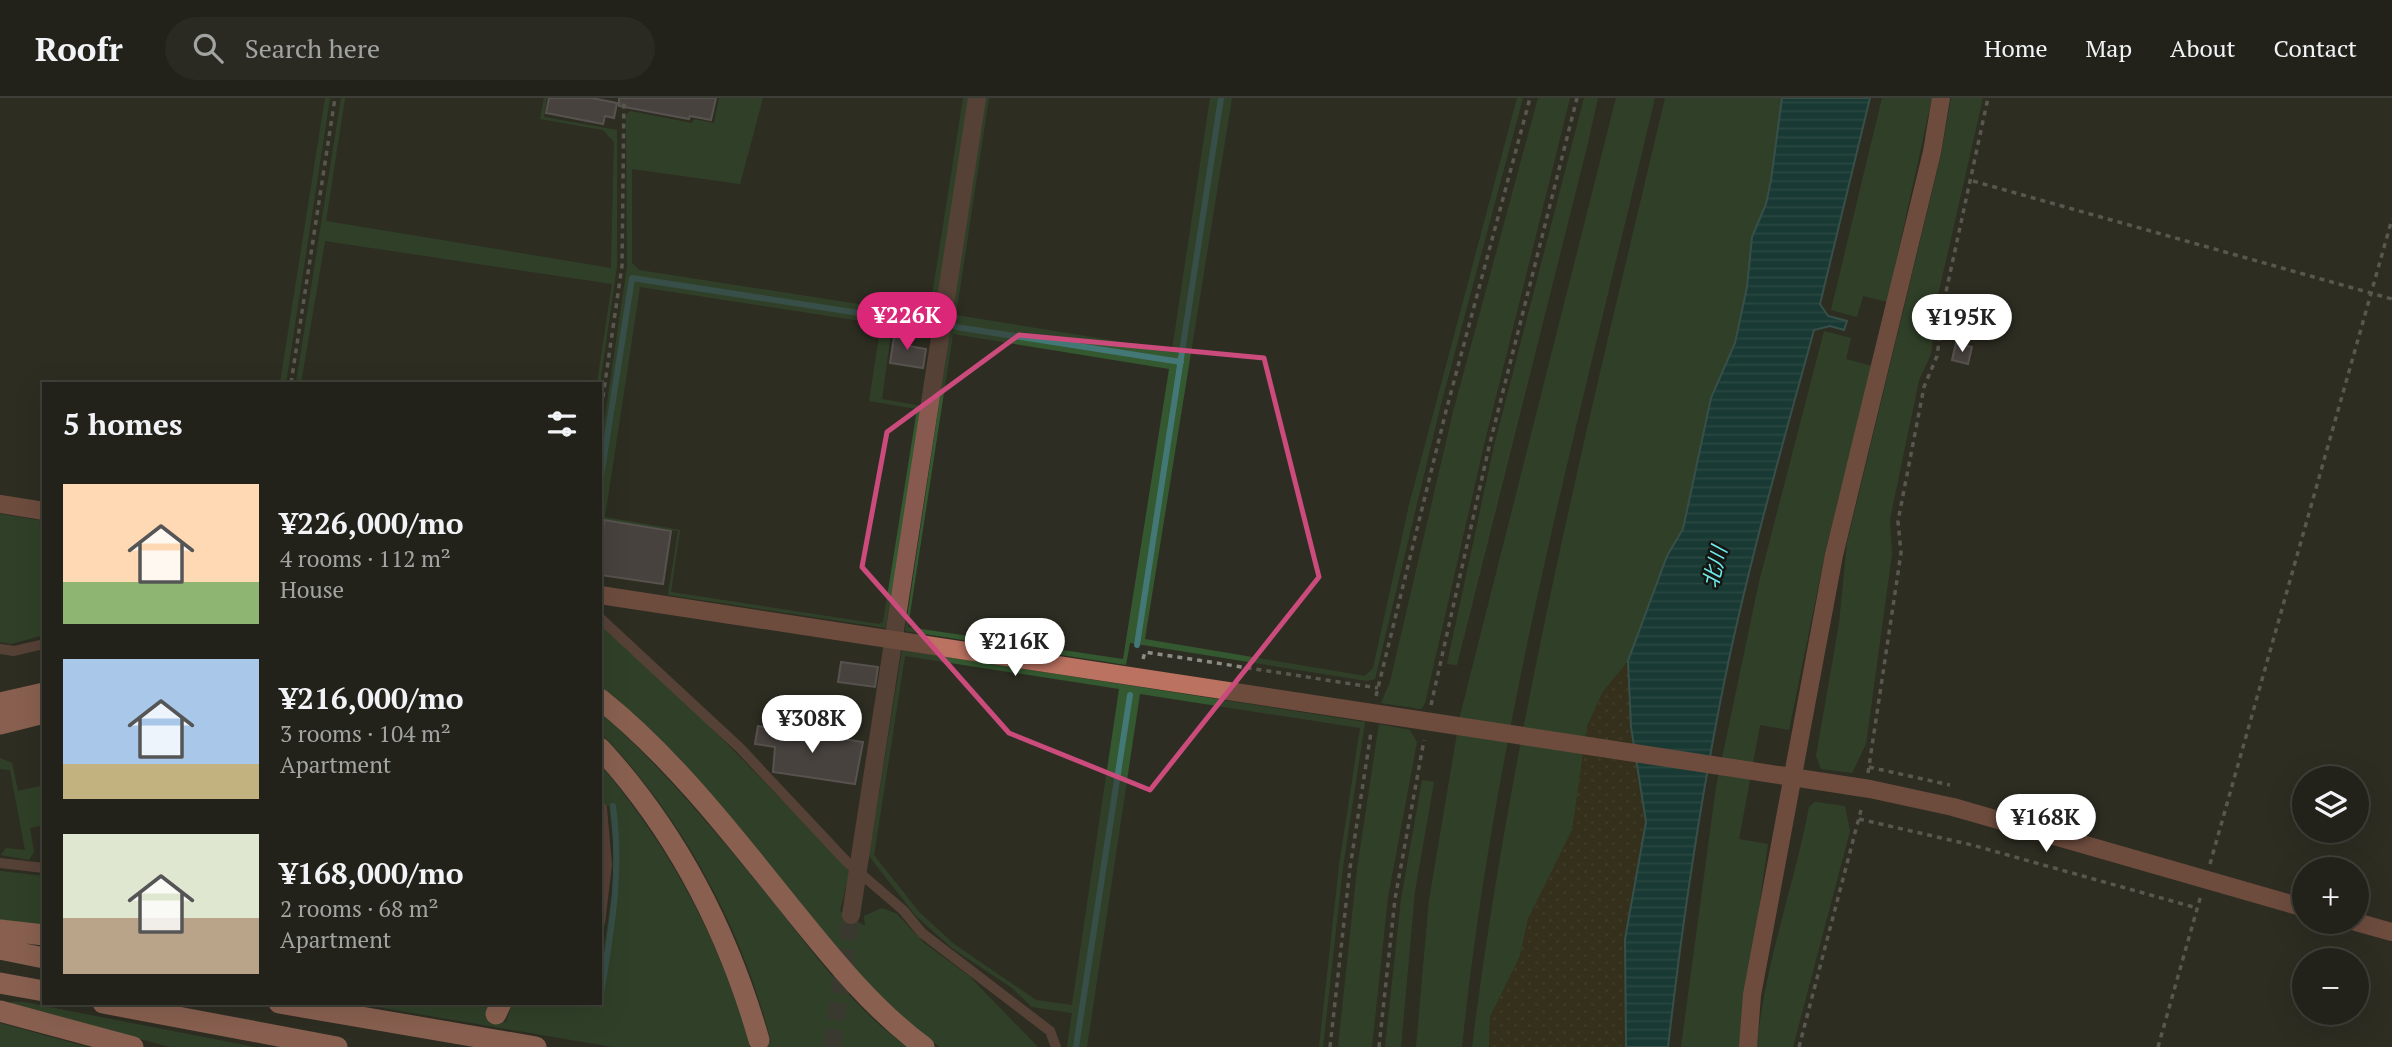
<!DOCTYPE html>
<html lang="en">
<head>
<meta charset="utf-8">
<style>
	body { margin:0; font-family:"PT Serif","Noto Sans JP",serif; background:#2a2a23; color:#f1f3f6; height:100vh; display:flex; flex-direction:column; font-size:26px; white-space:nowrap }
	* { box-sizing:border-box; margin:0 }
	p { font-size:23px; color:#a2a4a2 }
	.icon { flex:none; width:38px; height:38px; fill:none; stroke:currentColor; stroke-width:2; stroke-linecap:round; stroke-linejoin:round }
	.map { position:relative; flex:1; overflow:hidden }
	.details { position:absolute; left:42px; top:284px; width:560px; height:623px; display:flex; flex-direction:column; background:#22221a; border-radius:0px; box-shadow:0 7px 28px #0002,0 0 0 2px #3f3f39 }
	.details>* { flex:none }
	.controls { position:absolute; left:2292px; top:668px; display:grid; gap:14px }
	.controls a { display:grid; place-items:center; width:77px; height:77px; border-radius:50%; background:#22221a; box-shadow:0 7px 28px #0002,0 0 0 2px #3f3f39; font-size:35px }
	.price { position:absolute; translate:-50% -60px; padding:0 16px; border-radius:24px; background:#fff; color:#222; font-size:23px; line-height:46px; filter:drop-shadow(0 2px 4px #0008) }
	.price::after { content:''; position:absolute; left:50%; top:42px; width:21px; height:16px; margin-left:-10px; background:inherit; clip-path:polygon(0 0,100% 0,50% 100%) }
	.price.on { background:#db2777; color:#fff }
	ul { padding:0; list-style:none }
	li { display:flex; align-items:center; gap:21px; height:175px; padding:0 21px }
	li span { display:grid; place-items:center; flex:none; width:196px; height:140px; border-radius:0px; color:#555 }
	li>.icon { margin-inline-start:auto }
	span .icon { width:84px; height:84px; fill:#fffc; stroke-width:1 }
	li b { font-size:30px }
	h2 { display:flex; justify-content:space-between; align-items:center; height:84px; padding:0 21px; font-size:30px }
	header { display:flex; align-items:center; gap:42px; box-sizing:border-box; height:98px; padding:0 35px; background:#22221a; border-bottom:2px solid #3f3f39 }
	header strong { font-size:33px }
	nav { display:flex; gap:38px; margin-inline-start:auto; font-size:24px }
	.search { width:490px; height:63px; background:#2a2a23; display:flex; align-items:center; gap:18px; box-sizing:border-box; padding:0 24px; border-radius:38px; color:#a2a4a2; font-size:26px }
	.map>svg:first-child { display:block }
</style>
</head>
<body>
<header>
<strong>Roofr</strong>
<div class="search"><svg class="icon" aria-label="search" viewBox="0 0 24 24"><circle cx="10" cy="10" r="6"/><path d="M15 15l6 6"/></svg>Search here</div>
<nav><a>Home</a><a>Map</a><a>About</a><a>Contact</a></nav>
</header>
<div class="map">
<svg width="2392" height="949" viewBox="0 0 2392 949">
	<defs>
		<pattern id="sand-dots" width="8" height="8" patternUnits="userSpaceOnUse" patternTransform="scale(1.75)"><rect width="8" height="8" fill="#3c3313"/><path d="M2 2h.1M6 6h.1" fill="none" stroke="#4f472a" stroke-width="1.8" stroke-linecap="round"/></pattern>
		<pattern id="water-rules" width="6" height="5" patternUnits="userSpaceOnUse" patternTransform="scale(1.75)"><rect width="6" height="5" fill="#004a4b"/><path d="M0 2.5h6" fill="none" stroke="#256464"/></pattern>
	</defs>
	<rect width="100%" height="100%" fill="#2e2d23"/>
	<path fill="#34582f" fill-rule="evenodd" d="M325 0H330L286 285H280Z
		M341 0H345L326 123 611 170 614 44 603 32 540 21 544 0H547L544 19 617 32V168L600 286 597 285 612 186 325 143 301 285H296Z
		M719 0H763L740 86 632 71V165L639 172 929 217 963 0H969L933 233 892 227 882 301 922 308 886 530 668 497 678 433 600 421V352L627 169 626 17 630 13 692 25 694 21 714 25ZM640 189 881 226 869 303 917 311 883 524 879 526 671 494 680 432 605 419Z
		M985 0H989L956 217 1172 252 1210 0H1232L1145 541 1365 578 1373 570 1409 407 1517 0H1523L1440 310 1375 581 1367 583 1130 545 1126 567 905 533ZM953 236 1169 271 1123 561 908 529Z
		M1538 0H1570L1484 347 1425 605 1421 611 1381 605 1390 584 1453 314Z
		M1584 0H1598L1587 49 1457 567 1447 566 1494 348Z
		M1616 0H1655C1581 314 1495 627 1462 949H1416L1429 802 1460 618Z
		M1665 0H1783L1771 82 1766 106 1752 139 1747 189 1735 245 1711 300 1683 431 1667 458 1628 563 1602 595 1583 652 1579 702 1572 732 1528 821 1520 858 1490 919 1489 949H1472C1513 625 1590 317 1665 0Z
		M1882 0H1932L1887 204 1863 198 1857 219 1831 212Z
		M1951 0H1983L1938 197 1931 256 1919 282 1890 421 1892 456 1866 646 1852 675 1821 671 1816 658 1839 526 1847 445 1941 57Z
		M1824 233 1851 240 1846 261 1872 268 1827 446 1789 632 1760 627 1739 741 1768 746 1739 949H1681L1716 689 1759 484Z
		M0 416 44 423V537L11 546 0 544Z
		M600 526 692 610 850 772 840 813 865 828 864 818 882 810 897 816 924 845 969 878 1038 949H940L915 930 853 871 648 630 600 588Z
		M902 552 1365 624 1343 769 1323 949H1319L1339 768 1360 630 1140 596 1087 949H1067L1072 915 1032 909 1012 890 952 850 916 818 869 758ZM905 558 1119 591 1072 907 1036 902 954 846 920 815 874 757Z
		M600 614C664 671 719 738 773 804 814 856 853 910 907 949H755L771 944C743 831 682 718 600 634Z
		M1379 626 1410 632 1417 644 1388 799 1372 949H1338L1357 771Z
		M0 660 12 665 18 693 44 687V727L30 730 34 754 29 762 1 757 6 750 25 752 10 672 0 671Z
		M600 666C670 750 721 843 750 949H613L353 905H489L485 920 506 924 512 905 595 907 600 905V878L616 768 609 708 600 709Z
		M1422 682 1434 684 1415 793 1401 949H1385L1401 801Z
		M1815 704 1845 708 1850 733 1793 949H1757C1764 868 1794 789 1809 709Z
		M0 773 44 778V829L0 823Z
		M10 904H24L255 949H170L13 907Z
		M0 925 87 949H0Z"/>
	<path fill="url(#sand-dots)" d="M1628 563 1631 629 1646 724 1642 760 1633 785 1625 949H1489L1490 919 1520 858 1528 821 1572 732 1587 628 1602 595Z"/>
	<path fill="url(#water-rules)" stroke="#447877" stroke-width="2" d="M1782 0H1870L1820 206 1828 218 1847 223 1844 232 1830 228 1814 232C1784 341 1753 450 1729 561 1702 689 1683 819 1668 949H1626L1625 841 1646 724 1631 629 1628 563 1667 458 1683 431 1711 300 1735 245 1747 189 1752 139 1766 106 1771 82Z"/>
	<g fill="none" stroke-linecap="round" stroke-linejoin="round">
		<path stroke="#447877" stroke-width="6" d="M956 229 1181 264
			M600 385 632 180 930 226
			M1137 547 1221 0
			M600 902C611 833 622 778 613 708
			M1076 949 1130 597"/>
	</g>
	<path fill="#665b61" stroke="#897e84" stroke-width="2" d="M549 0H592L617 5 614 20 605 18 603 26 546 15Z
		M619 0H716L711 22 690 18 689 21 619 8Z
		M895 233 911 236 909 248 926 251 923 270 890 265Z
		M1956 245 1972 249 1968 266 1952 262Z
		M604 422 671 433 663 486 600 477Z
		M841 564 878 569 875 589 838 584Z
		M758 628 863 644 855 686 773 674 775 649 755 646Z"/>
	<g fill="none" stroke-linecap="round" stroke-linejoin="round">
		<path stroke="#49483f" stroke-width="18" stroke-dasharray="18 9" stroke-linecap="butt" d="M832 949 851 817"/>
		<path stroke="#8d8c85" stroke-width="3.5" stroke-dasharray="5 5" stroke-linecap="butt" d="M1973 83 2392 201
			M291 285 335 0
			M600 319 622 168 624 0
			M1143 561 1145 554 1378 590
			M1376 598 1446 313 1530 0
			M1431 607 1489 349 1577 0
			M1869 669 1950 687
			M1868 675 1901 455 1898 423 1924 289 1937 258 1946 194 1988 0
			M1859 721 1972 747 2197 810
			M2210 766 2392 121
			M1330 949 1350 770 1371 634
			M1379 949 1395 801 1424 642
			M1799 949 1861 712
			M2158 949 2201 797"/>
		<path stroke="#885a4f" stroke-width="10" d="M600 520 740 650 847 764 903 812 922 835 1050 933 1056 949
			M0 551 14 553 44 546
			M0 765 44 770
			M600 825 607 767 602 710"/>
		<path stroke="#885a4f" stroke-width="18" d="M851 817 977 0"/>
		<path stroke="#bb7261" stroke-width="18" d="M0 406 44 413
			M600 497 1870 691 1953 709 2305 810
			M2356 824 2392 834
			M1748 949 1752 897 1834 457 1932 54 1941 0"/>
		<path stroke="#f89e88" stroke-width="21" d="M600 601C670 657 729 732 785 802 828 855 869 908 924 949
			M0 605 44 595
			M0 626 44 615
			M600 650C677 734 728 834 759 942
			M0 832 44 837
			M0 851 44 860
			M0 885 44 893
			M103 905 337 949
			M279 905 536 949
			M0 913 133 949
			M496 916 501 905"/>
	</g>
	<path d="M0 0H2392V949H0ZM1019 237 1264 260 1319 479 1150 692 1009 635 862 469 887 334Z" fill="#2e2d23" fill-opacity=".55" fill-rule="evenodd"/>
	<path fill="none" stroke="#ca4b7c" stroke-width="5" stroke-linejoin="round" d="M1019 237 1264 260 1319 479 1150 692 1009 635 862 469 887 334Z"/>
	<g text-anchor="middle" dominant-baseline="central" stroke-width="5" stroke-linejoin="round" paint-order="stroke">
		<g font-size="21" font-style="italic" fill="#6feaec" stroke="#151511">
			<text transform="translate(1714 469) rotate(-76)">北川</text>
		</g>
	</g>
</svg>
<div class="controls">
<a><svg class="icon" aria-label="layers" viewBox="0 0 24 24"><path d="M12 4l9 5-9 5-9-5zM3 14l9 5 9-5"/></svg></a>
<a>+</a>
<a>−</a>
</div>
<b class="price on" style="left:907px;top:254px">¥226K</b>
<b class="price" style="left:1962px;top:256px">¥195K</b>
<b class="price" style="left:1015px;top:580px">¥216K</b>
<b class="price" style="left:812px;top:657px">¥308K</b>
<b class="price" style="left:2046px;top:756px">¥168K</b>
<section class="details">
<h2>5 homes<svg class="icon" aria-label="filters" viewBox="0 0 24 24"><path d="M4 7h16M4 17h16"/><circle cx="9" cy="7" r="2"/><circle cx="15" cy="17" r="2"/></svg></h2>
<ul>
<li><span style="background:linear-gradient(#ffd9b3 70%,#8fb573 0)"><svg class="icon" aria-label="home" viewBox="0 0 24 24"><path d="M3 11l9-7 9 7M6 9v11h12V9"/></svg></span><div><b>¥226,000/mo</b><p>4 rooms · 112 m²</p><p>House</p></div></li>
<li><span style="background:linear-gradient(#a9c7e8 75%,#c2b280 0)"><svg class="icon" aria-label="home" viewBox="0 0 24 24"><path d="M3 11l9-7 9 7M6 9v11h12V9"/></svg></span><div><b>¥216,000/mo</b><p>3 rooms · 104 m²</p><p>Apartment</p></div></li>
<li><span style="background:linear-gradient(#dfe7d0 60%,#b9a48a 0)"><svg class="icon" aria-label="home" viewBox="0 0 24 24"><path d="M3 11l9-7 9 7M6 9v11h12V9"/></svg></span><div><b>¥168,000/mo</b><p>2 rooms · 68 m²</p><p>Apartment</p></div></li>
</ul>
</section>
</div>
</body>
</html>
